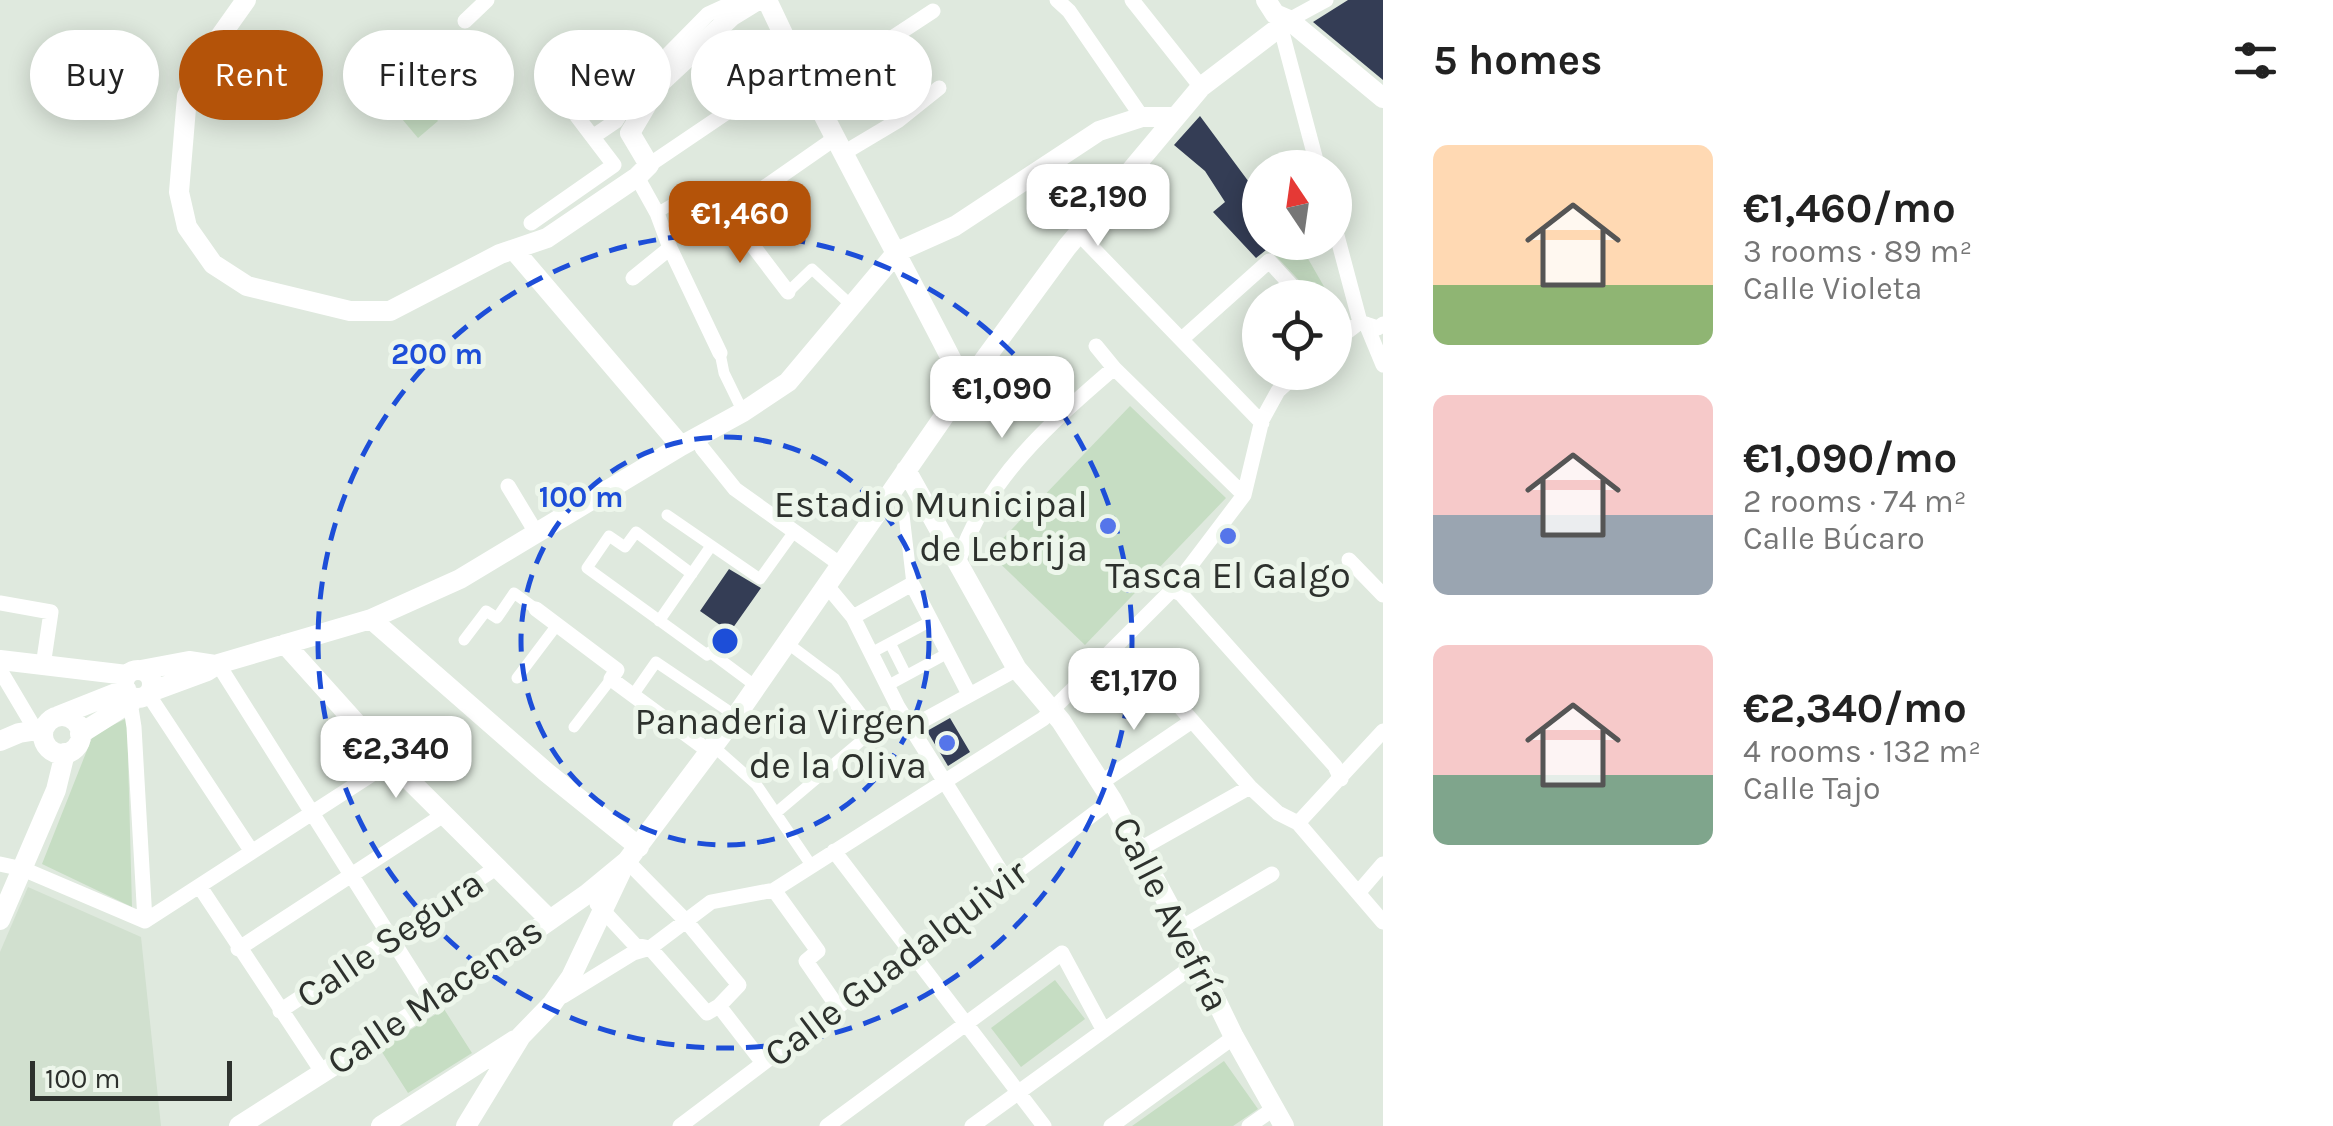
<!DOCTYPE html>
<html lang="en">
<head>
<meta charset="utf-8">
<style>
	body { margin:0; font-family:Karla,sans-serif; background:#f2f2f2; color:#222; height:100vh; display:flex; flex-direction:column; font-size:38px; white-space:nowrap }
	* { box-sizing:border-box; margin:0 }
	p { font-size:32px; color:#767676 }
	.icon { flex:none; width:55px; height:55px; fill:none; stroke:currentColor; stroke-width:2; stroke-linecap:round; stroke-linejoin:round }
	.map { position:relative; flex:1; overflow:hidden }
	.panel { display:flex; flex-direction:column; background:#fff; width:950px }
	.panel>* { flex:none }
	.hud { position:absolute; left:30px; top:30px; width:950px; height:90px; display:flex; gap:20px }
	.needle { width:65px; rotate:347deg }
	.buttons { position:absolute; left:1242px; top:150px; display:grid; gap:20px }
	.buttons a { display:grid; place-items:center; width:110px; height:110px; border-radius:50%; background:#fff; box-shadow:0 5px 25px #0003; font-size:50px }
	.scale { position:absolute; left:30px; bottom:25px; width:202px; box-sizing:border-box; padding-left:10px; border:5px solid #2d312d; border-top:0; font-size:28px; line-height:35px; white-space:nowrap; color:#2d312d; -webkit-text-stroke:8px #edf6eb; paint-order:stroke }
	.price { position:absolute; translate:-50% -85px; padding:0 22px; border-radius:20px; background:#fff; color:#222; font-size:32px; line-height:65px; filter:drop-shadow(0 2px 5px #0008) }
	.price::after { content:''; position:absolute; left:50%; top:60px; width:30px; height:22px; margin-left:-15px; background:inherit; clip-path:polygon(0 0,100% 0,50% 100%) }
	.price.on { background:#b45309; color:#fff }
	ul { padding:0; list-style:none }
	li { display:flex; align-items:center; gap:30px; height:250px; padding:0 50px }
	li span { display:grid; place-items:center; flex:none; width:280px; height:200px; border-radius:15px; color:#555 }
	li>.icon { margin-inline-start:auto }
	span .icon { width:120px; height:120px; fill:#fffc; stroke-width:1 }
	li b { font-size:42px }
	h2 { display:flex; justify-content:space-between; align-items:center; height:120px; padding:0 50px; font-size:42px }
	.chip { padding:0 35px; border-radius:45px; background:#fff; box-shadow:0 5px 25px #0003; font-size:35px; line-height:90px }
	.chip.on { background:#b45309; color:#fff }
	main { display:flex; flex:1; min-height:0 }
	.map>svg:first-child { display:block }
</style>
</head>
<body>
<main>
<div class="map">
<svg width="1383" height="1126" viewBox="0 0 1383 1126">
	<rect width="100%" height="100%" fill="#dfe9de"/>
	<path fill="#d1e0cf" d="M28 887 141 937 161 1126H0V952Z"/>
	<path fill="#c6ddc3" d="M417 96 438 121 418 138 397 113Z
		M1289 243H1299L1330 297H1315L1275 255Z
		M1130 406 1226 498 1085 645 989 553Z
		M127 718 132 907 42 864 93 735Z
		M1055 980 1085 1019 1021 1067 991 1028Z
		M444 1009 472 1053 408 1093 380 1049Z
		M1224 1061 1258 1109 1233 1126H1132Z"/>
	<path fill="#343d55" d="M1348 0H1383V80L1313 22Z
		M447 59 454 66 461 59 478 78 472 83 480 91 476 95 479 98 470 106 467 102 455 113 450 108 442 116 417 90 425 82 419 76 434 62 439 67Z
		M1200 116 1260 197V242H1287L1275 252 1266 250 1256 258 1213 212 1225 202 1205 171 1174 145Z
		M729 569 761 588 730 632 700 611Z
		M950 718 970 752 948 766 927 731Z"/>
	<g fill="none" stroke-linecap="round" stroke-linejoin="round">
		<path stroke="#fff" stroke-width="11" d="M657 213 674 203 699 233
			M788 292 812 269 852 306
			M720 353 724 373 743 412
			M667 515 760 579 793 533
			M904 515 912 584
			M692 574 636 532 625 547 609 536 587 568 707 655 710 652 757 687
			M659 621 711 546
			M464 640 486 611 497 618 514 593 536 609
			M787 643 835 679 874 730
			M890 643 906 675
			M1115 649 1165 698
			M871 653 931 621
			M517 678 557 625
			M887 686 948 653
			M633 695 656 662 736 716
			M574 727 611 679
			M714 747 756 784 811 865
			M777 812 874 730 902 712"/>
		<path stroke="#fff" stroke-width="15" d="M1057 0 1069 11 1142 117
			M1132 0 1201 87
			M1289 20 1326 0
			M465 21 487 0
			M1280 25 1318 168
			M811 91 933 11
			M594 136 616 121 640 83 708 14 739 0
			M842 154 899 120 939 88
			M649 165 785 73
			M637 177 657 213 670 248 720 353
			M728 213 788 292
			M531 223 614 165 560 94
			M1335 228 1360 322
			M699 233 834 139
			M1079 234 1262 423
			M633 278 670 248
			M1366 324 1383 365
			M1183 338 1269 261 1303 298
			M1335 341 1360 322 1378 328 1383 324
			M1096 346 1114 368 1244 495
			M702 448 735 489 841 565
			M508 486 537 534
			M1349 560 1383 595
			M958 563C985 480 1050 423 1114 368
			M828 587 853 617 898 707 1005 878
			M1172 590 1181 594 1335 766 1341 779
			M0 603 51 612 43 666
			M536 609 617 670 611 679 710 752
			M853 617 912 584 969 694
			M218 664 432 1003
			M0 670 35 729
			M148 694 252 852
			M1165 698 1174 700 1250 787 1278 813 1298 823 1383 922
			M130 702 134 727 145 921
			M913 726 1017 669
			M1102 782 1192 721
			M1298 823 1383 731
			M1140 849 1250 787
			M834 851 1044 1126
			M627 861 686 921 739 985 719 1006
			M0 864 23 869 145 921 391 762
			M200 887 323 1073
			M774 890 818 951 806 961 837 1006
			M1358 893 1383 864
			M597 904 635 945 650 948 707 1013 719 1006 763 1063
			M1181 928 1272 874
			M238 949 445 814
			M563 996 633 953 650 948 711 902 774 890 1043 719 1172 590 1244 495 1262 420 1278 391 1299 372
			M280 1011 499 866
			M680 1126 1112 800
			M827 1126 1062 953 1103 1029
			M972 1126 1197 963
			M1111 1126 1234 1037
			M1249 1126 1273 1109"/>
		<path stroke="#fff" stroke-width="20" d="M246 0 202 62 187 96 179 192 187 227 213 264 247 286 350 311H390L500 254 547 238 637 177 649 165 630 133 659 84 732 16 758 0
			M767 0C828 131 900 257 965 386
			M1266 0 1275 14 1289 20 1383 98
			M514 250 681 446
			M906 470 1017 669 1061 721 1112 800 1181 928 1234 1037 1284 1126
			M371 619 546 772 639 847
			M285 644 391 762 549 919
			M0 660 127 675
			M141 670 189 661 215 665
			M124 684a14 14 0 1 1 28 0a14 14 0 1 1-28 0Z
			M150 692 207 671 218 664 371 619 460 579 681 446 743 412 788 382 897 252 955 226 1099 131 1142 117H1175
			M58 716 126 689
			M43 735a19 19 0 1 1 38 0a19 19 0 1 1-38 0Z
			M80 734 137 698
			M0 741 19 733 44 729
			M0 920 56 790 65 753
			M239 1126 432 1003 587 894 627 861 736 716 965 386 1067 247 1201 87 1289 20
			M381 1126 515 1040
			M466 1126 521 1036 552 1004 571 977 621 872"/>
	</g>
	<g fill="none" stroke="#1d4ed8" stroke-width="5" stroke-dasharray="18 12">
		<circle cx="725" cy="641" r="204"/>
		<circle cx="725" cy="641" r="407"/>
	</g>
	<g fill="#5575ea" stroke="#edf6eb" stroke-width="4">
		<circle cx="1108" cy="526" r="10"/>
		<circle cx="1228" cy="536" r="10"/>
		<circle cx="947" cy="743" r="10"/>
	</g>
	<g text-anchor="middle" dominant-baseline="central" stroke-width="10" stroke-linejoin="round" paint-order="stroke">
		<g font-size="38" fill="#2d312d" stroke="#edf6eb" text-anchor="end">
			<text x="1088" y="504">Estadio Municipal<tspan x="1088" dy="44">de Lebrija</tspan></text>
			<text x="1228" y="575" text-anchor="middle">Tasca El Galgo</text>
			<text x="927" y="721">Panaderia Virgen<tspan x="927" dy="44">de la Oliva</tspan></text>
		</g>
		<g font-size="38" fill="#2d312d" stroke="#edf6eb">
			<text transform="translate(1171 914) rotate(63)">Calle Avefría</text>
			<text transform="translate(390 939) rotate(-34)">Calle Segura</text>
			<text transform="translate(896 963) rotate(-37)">Calle Guadalquivir</text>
			<text transform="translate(435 996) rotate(-34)">Calle Macenas</text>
		</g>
	</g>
	<circle cx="725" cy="641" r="15" fill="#1d4ed8" stroke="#edf6eb" stroke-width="5"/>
	<g font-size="30" text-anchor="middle" font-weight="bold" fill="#1d4ed8" stroke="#edf6eb" stroke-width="10" stroke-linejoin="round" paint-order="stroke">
		<text x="437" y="364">200 m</text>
		<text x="581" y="507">100 m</text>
	</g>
</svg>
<div class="buttons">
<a><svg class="needle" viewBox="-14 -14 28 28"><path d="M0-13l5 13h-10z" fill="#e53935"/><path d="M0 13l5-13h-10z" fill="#767676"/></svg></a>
<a><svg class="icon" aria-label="locate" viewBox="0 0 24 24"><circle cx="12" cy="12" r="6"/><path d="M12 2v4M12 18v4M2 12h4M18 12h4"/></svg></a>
</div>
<div class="scale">100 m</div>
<b class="price" style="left:1098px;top:249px">€2,190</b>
<b class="price on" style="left:740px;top:266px">€1,460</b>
<b class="price" style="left:1002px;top:441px">€1,090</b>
<b class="price" style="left:1134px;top:733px">€1,170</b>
<b class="price" style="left:396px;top:801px">€2,340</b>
<div class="hud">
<a class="chip">Buy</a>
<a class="chip on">Rent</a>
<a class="chip">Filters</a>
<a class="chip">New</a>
<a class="chip">Apartment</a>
</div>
</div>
<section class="panel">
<h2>5 homes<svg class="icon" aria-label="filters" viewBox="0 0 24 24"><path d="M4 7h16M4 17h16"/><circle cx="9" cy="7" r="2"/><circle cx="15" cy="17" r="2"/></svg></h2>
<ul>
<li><span style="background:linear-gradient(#ffd9b3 70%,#8fb573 0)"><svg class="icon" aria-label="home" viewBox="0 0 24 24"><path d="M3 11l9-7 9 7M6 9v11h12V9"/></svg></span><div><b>€1,460/mo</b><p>3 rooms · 89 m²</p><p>Calle Violeta</p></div></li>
<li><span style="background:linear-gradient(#f6c9c9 60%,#9aa5b1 0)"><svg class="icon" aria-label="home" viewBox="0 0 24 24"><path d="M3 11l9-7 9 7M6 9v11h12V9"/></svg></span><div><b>€1,090/mo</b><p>2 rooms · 74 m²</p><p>Calle Búcaro</p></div></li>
<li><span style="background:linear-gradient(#f6c9c9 65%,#7fa58c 0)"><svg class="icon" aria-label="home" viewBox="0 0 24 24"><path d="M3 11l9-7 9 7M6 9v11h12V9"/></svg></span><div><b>€2,340/mo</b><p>4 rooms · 132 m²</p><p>Calle Tajo</p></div></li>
</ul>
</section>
</main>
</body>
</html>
